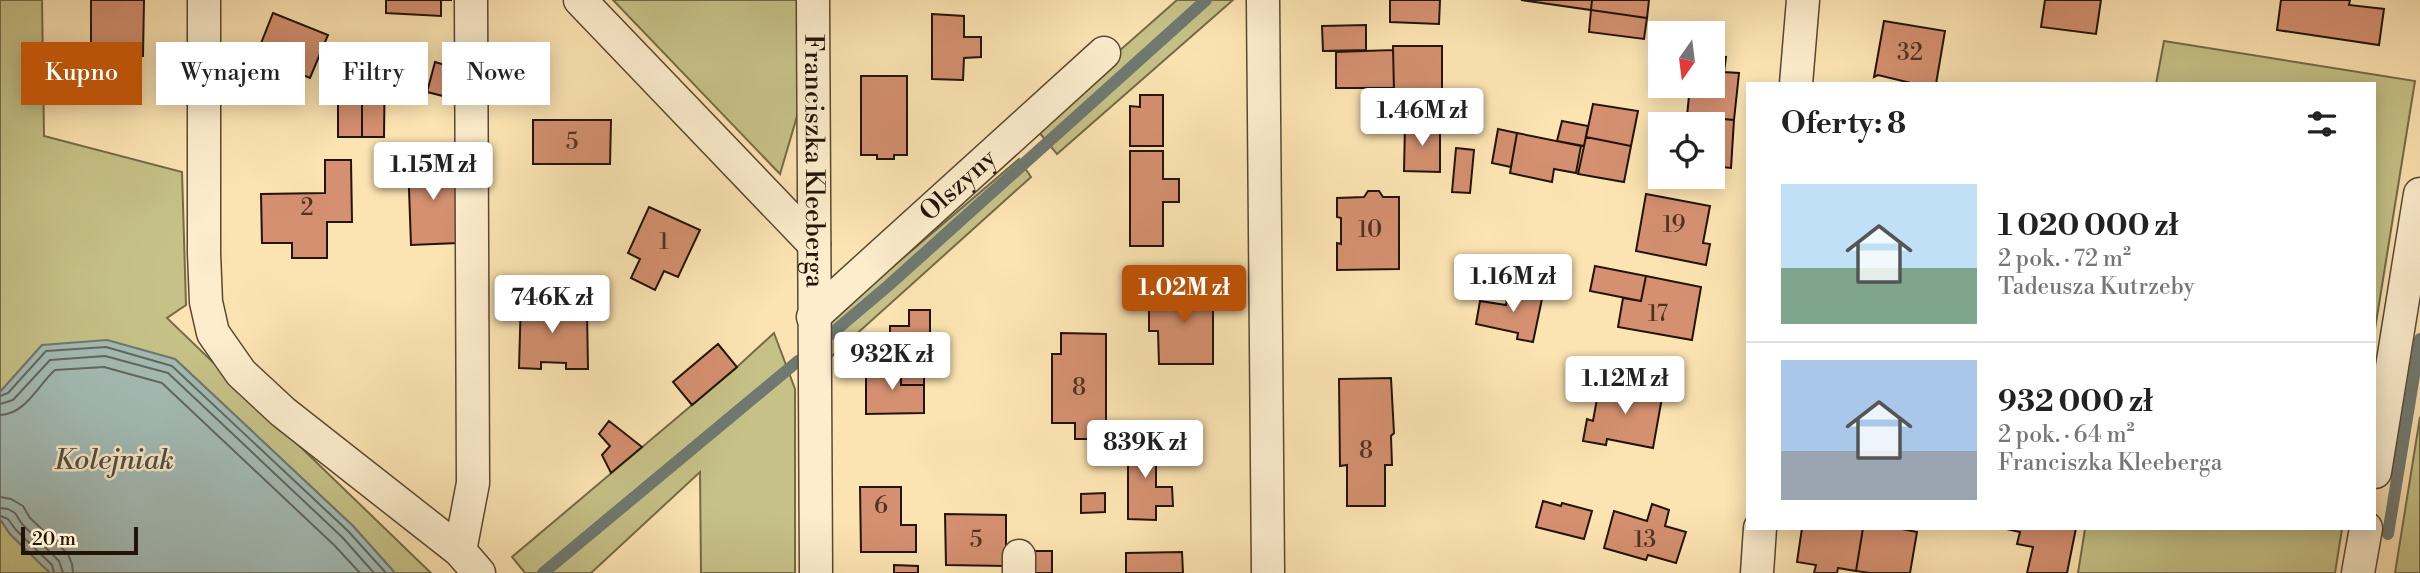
<!DOCTYPE html>
<html lang="pl">
<head>
<meta charset="utf-8">
<style>
	body { margin:0; font-family:"Libre Bodoni",serif; background:#f2f2f2; color:#222; height:100vh; display:flex; flex-direction:column; font-size:26px; white-space:nowrap }
	* { box-sizing:border-box; margin:0 }
	p { font-size:23px; color:#767676 }
	.icon { flex:none; width:38px; height:38px; fill:none; stroke:currentColor; stroke-width:2; stroke-linecap:round; stroke-linejoin:round }
	.map { position:relative; flex:1; overflow:hidden }
	.details { position:absolute; left:1746px; top:82px; width:630px; height:448px; display:flex; flex-direction:column; background:#fff; border-radius:0px; box-shadow:0 4px 18px #0003 }
	.details>* { flex:none }
	.hud { position:absolute; left:21px; top:42px; width:665px; height:63px; display:flex; gap:14px }
	.needle { width:46px; rotate:194deg }
	.buttons { position:absolute; left:1648px; top:21px; display:grid; gap:14px }
	.buttons a { display:grid; place-items:center; width:77px; height:77px; border-radius:0px; background:#fff; box-shadow:0 4px 18px #0003; font-size:35px }
	.scale { position:absolute; left:21px; bottom:18px; width:117px; box-sizing:border-box; padding-left:7px; border:4px solid #221409; border-top:0; font-size:19px; line-height:24px; white-space:nowrap; color:#221409; -webkit-text-stroke:5px #fdedcd; paint-order:stroke }
	.price { position:absolute; translate:-50% -60px; padding:0 16px; border-radius:7px; background:#fff; color:#222; font-size:23px; line-height:46px; filter:drop-shadow(0 2px 4px #0008) }
	.price::after { content:''; position:absolute; left:50%; top:42px; width:21px; height:16px; margin-left:-10px; background:inherit; clip-path:polygon(0 0,100% 0,50% 100%) }
	.price.on { background:#b45309; color:#fff }
	ul { padding:0; list-style:none }
	li { display:flex; align-items:center; gap:21px; height:175px; padding:0 35px }
	li+li { border-top:2px solid #e0e0e0 }
	li span { display:grid; place-items:center; flex:none; width:196px; height:140px; border-radius:0px; color:#555 }
	li>.icon { margin-inline-start:auto }
	span .icon { width:84px; height:84px; fill:#fffc; stroke-width:1 }
	li b { font-size:30px }
	h2 { display:flex; justify-content:space-between; align-items:center; height:84px; padding:0 35px; font-size:30px }
	.tag { padding:0 24px; border-radius:0px; background:#fff; box-shadow:0 4px 18px #0003; font-size:24px; line-height:63px }
	.tag.on { background:#b45309; color:#fff }
	.map>svg:first-child { display:block }
</style>
</head>
<body>
<div class="map">
<svg width="2420" height="573" viewBox="0 0 2420 573">
	<rect width="100%" height="100%" fill="#fce4b2"/>
	<filter id="stains"><feTurbulence type="fractalNoise" baseFrequency=".00286" numOctaves="4"/><feColorMatrix values="0 0 0 0 .2 0 0 0 0 .09 0 0 0 0 .02 0 0 0 .5 -.17"/></filter>
	<radialGradient id="worn" r=".72"><stop offset=".6" stop-color="#630" stop-opacity="0"/><stop offset="1" stop-color="#630" stop-opacity=".3"/></radialGradient>
	<path fill="#c6c287" stroke="#746b48" stroke-width="2" d="M0 0H42L44 136 182 172 186 305 167 318 431 573H395L353 526 175 359 42 345 0 392Z
		M613 0H803V96L780 174Z
		M1177 0H1233L1057 154 1034 126Z
		M2164 41 2415 81 2375 329V84H2156Z
		M1019 159 1031 177 831 357 828 322Z
		M774 333 795 389V573H701L700 472 591 573H525L512 557 737 367Z
		M2420 417V573H2395Z
		M0 519 10 534 50 573H0Z
		M2085 529V528L2342 529 2335 573H2078Z"/>
	<path fill="#a3bcb6" stroke="#6f7971" stroke-width="2" d="M107 340 175 359 353 526 395 573H50L10 534 0 519V392L42 345Z"/>
	<g fill="none" stroke-linecap="round" stroke-linejoin="round">
		<path stroke="#626860" stroke-width="2" d="M0 396 8 393 46 351 106 347 172 366 348 531 386 573
			M0 404 13 400 50 360 105 356 168 373 342 537 374 573
			M0 415C26 414 38 385 55 370L104 367 162 383 334 545 360 573
			M0 497 11 499 23 506 30 518 68 554 72 564 73 573
			M0 508 8 509 15 513 22 524 59 561 63 573
			M0 516 8 519 16 530 52 565 54 573"/>
		<path stroke="#6f7971" stroke-width="12" d="M830 335 889 285 1206 0
			M2388 534 2420 339
			M543 573 798 361"/>
	</g>
	<path fill="#d49070" stroke="#221409" stroke-width="2" d="M91 0H144L143 56H91Z
		M386 0H452H441V16L386 13Z
		M1390 0H1440L1439 24 1390 22Z
		M1521 0H1592L1591 10Z
		M1592 0H1649L1647 18 1591 10Z
		M2045 0H2101L2096 34 2041 27Z
		M2281 0H2350L2349 5 2384 9 2379 45 2277 30Z
		M1591 10 1647 18 1644 39 1589 32Z
		M273 13 328 35 310 78 256 56Z
		M932 14 964 16V37H981V57L964 58 963 80 932 79Z
		M1884 21 1945 31 1936 84H1915L1878 75 1874 77Z
		M1366 25V50L1323 51 1322 26Z
		M1393 46H1442V112H1413L1414 93H1394Z
		M1393 50 1394 88H1336V52Z
		M385 56 384 137H362V57Z
		M1713 56 1726 57 1724 72 1739 73 1734 120 1687 116 1690 86H1713Z
		M435 62 455 68 447 97 427 92Z
		M362 66V137H338V83L342 84V67Z
		M861 76H907V155H894V159H877V155H861Z
		M1140 95H1163V146H1130V106L1140 107Z
		M1593 104 1638 111 1631 146 1586 137Z
		M1687 116 1734 120 1731 168 1722 167 1721 177 1713 176V124H1687Z
		M533 120H611L610 164H533Z
		M1562 121 1588 126 1584 146 1557 141Z
		M1405 124H1440V172L1404 171Z
		M1498 129 1517 133 1511 167 1492 163Z
		M1517 133 1581 146 1576 173 1554 169 1552 182 1510 173Z
		M1586 137 1631 146 1624 182 1578 174Z
		M1456 148 1474 150 1470 193 1452 192Z
		M1130 151H1163V179H1179V202H1163V246H1130Z
		M455 159 458 243 411 245 408 161Z
		M325 160H351L352 222H327V258H292V243H262L261 194 325 193Z
		M1368 191H1379L1383 197H1399V269L1337 270V243L1341 244V218L1337 217V198L1364 197Z
		M1646 194 1710 206 1703 243 1710 244 1706 265 1636 251Z
		M649 207 700 230 678 277 664 271 655 290 631 278 640 259 628 253Z
		M1595 266 1646 276 1641 301 1590 291Z
		M1646 276 1701 287 1692 340 1618 327 1623 298 1641 301Z
		M1157 286H1213V364H1159L1158 331H1149V309H1158Z
		M1509 287 1543 294 1533 342 1517 339 1518 333 1476 324 1480 301 1506 305Z
		M521 298H553V310H587L588 369H566V363L541 362V369L519 368Z
		M909 310H930V344H924V385H901L900 338 890 337V326H909Z
		M1061 333 1106 334V423H1092L1091 439H1075V423H1052V354H1061Z
		M718 344 737 367 692 405 673 382Z
		M884 362H901V385H924V413L866 414V368L883 367Z
		M1391 378 1394 433 1391 436 1392 465H1385V506H1347V465L1340 466 1339 379Z
		M1600 382 1663 392 1653 448 1607 439 1606 445 1583 441 1587 419 1593 421Z
		M609 421 642 447 611 473 602 455 610 446 599 434Z
		M1128 437H1156V487H1172L1173 506H1156V520L1128 519Z
		M860 487H901V525H916V552H861Z
		M1105 493V512L1081 513V494Z
		M1543 501 1561 506 1562 503 1592 511 1584 539 1536 527Z
		M1652 504 1669 510 1665 526 1686 532 1676 563 1648 555 1646 560 1604 548 1614 511 1647 521Z
		M945 514 1006 515V566L946 565Z
		M1802 528H1863L1856 571 1838 568 1837 573H1814L1816 565 1797 562Z
		M1863 528H1897L1917 532 1910 573H1870L1856 571Z
		M2002 528H2076L2067 573H2027L2033 547 2017 544 2020 532Z
		M1030 551H1052V573H1030Z
		M1182 552 1183 573H1126V553Z
		M894 565 918 566V573H894Z"/>
	<g fill="none" stroke-linecap="round" stroke-linejoin="round">
		<defs>
			<g id="minor">
				<path d="M204 0V253L206 302 213 333 241 373 283 412 460 551 479 573"/>
				<path d="M580 0 814 244"/>
				<path id="s1" d="M813 0 816 573"/>
				<path d="M1263 0 1268 573"/>
				<path d="M1796 84 1803 0"/>
				<path id="s2" d="M813 317 1104 53"/>
				<path d="M2375 472 2420 194"/>
				<path d="M460 551 473 483 471 0"/>
				<path d="M1019 556V573"/>
				<path d="M1757 573 1760 528"/>
				<path d="M2358 573 2366 528"/>
			</g>
		</defs>
		<use href="#minor" stroke="#584833" stroke-width="35"/>
		<use href="#minor" stroke="#fdedcd" stroke-width="32"/>
	</g>
	<g text-anchor="middle" dominant-baseline="central" stroke-width="5" stroke-linejoin="round" paint-order="stroke">
		<g font-size="23" fill="#4e3323">
			<text x="1910" y="53">32</text>
			<text x="572" y="142">5</text>
			<text x="307" y="208">2</text>
			<text x="1674" y="225">19</text>
			<text x="1370" y="230">10</text>
			<text x="664" y="242">1</text>
			<text x="1658" y="314">17</text>
			<text x="1079" y="388">8</text>
			<text x="1366" y="451">8</text>
			<text x="881" y="506">6</text>
			<text x="976" y="540">5</text>
			<text x="1645" y="540">13</text>
		</g>
		<g font-size="26" fill="#221409" stroke="#fdedcd">
			<text stroke="none"><textPath href="#s1" startOffset="161">Franciszka Kleeberga</textPath></text>
			<text stroke="none"><textPath href="#s2" startOffset="196">Olszyny</textPath></text>
		</g>
		<g font-size="28" font-style="italic" fill="#4f4f46" stroke="#fdedcd">
			<text x="114" y="460">Kolejniak</text>
		</g>
	</g>
	<rect width="100%" height="100%" filter="url(#stains)"/>
	<rect width="100%" height="100%" fill="url(#worn)"/>
</svg>
<div class="buttons">
<a><svg class="needle" viewBox="-14 -14 28 28"><path d="M0-13l5 13h-10z" fill="#e53935"/><path d="M0 13l5-13h-10z" fill="#767676"/></svg></a>
<a><svg class="icon" aria-label="locate" viewBox="0 0 24 24"><circle cx="12" cy="12" r="6"/><path d="M12 2v4M12 18v4M2 12h4M18 12h4"/></svg></a>
</div>
<div class="scale">20 m</div>
<b class="price" style="left:1422px;top:148px">1.46M zł</b>
<b class="price" style="left:433px;top:202px">1.15M zł</b>
<b class="price" style="left:1513px;top:314px">1.16M zł</b>
<b class="price on" style="left:1184px;top:325px">1.02M zł</b>
<b class="price" style="left:552px;top:335px">746K zł</b>
<b class="price" style="left:892px;top:392px">932K zł</b>
<b class="price" style="left:1625px;top:416px">1.12M zł</b>
<b class="price" style="left:1145px;top:480px">839K zł</b>
<div class="hud">
<a class="tag on">Kupno</a>
<a class="tag">Wynajem</a>
<a class="tag">Filtry</a>
<a class="tag">Nowe</a>
</div>
<section class="details">
<h2>Oferty: 8<svg class="icon" aria-label="filters" viewBox="0 0 24 24"><path d="M4 7h16M4 17h16"/><circle cx="9" cy="7" r="2"/><circle cx="15" cy="17" r="2"/></svg></h2>
<ul>
<li><span style="background:linear-gradient(#bfe0f5 60%,#7fa58c 0)"><svg class="icon" aria-label="home" viewBox="0 0 24 24"><path d="M3 11l9-7 9 7M6 9v11h12V9"/></svg></span><div><b>1 020 000 zł</b><p>2 pok. · 72 m²</p><p>Tadeusza Kutrzeby</p></div></li>
<li><span style="background:linear-gradient(#a9c7e8 65%,#9aa5b1 0)"><svg class="icon" aria-label="home" viewBox="0 0 24 24"><path d="M3 11l9-7 9 7M6 9v11h12V9"/></svg></span><div><b>932 000 zł</b><p>2 pok. · 64 m²</p><p>Franciszka Kleeberga</p></div></li>
</ul>
</section>
</div>
</body>
</html>
